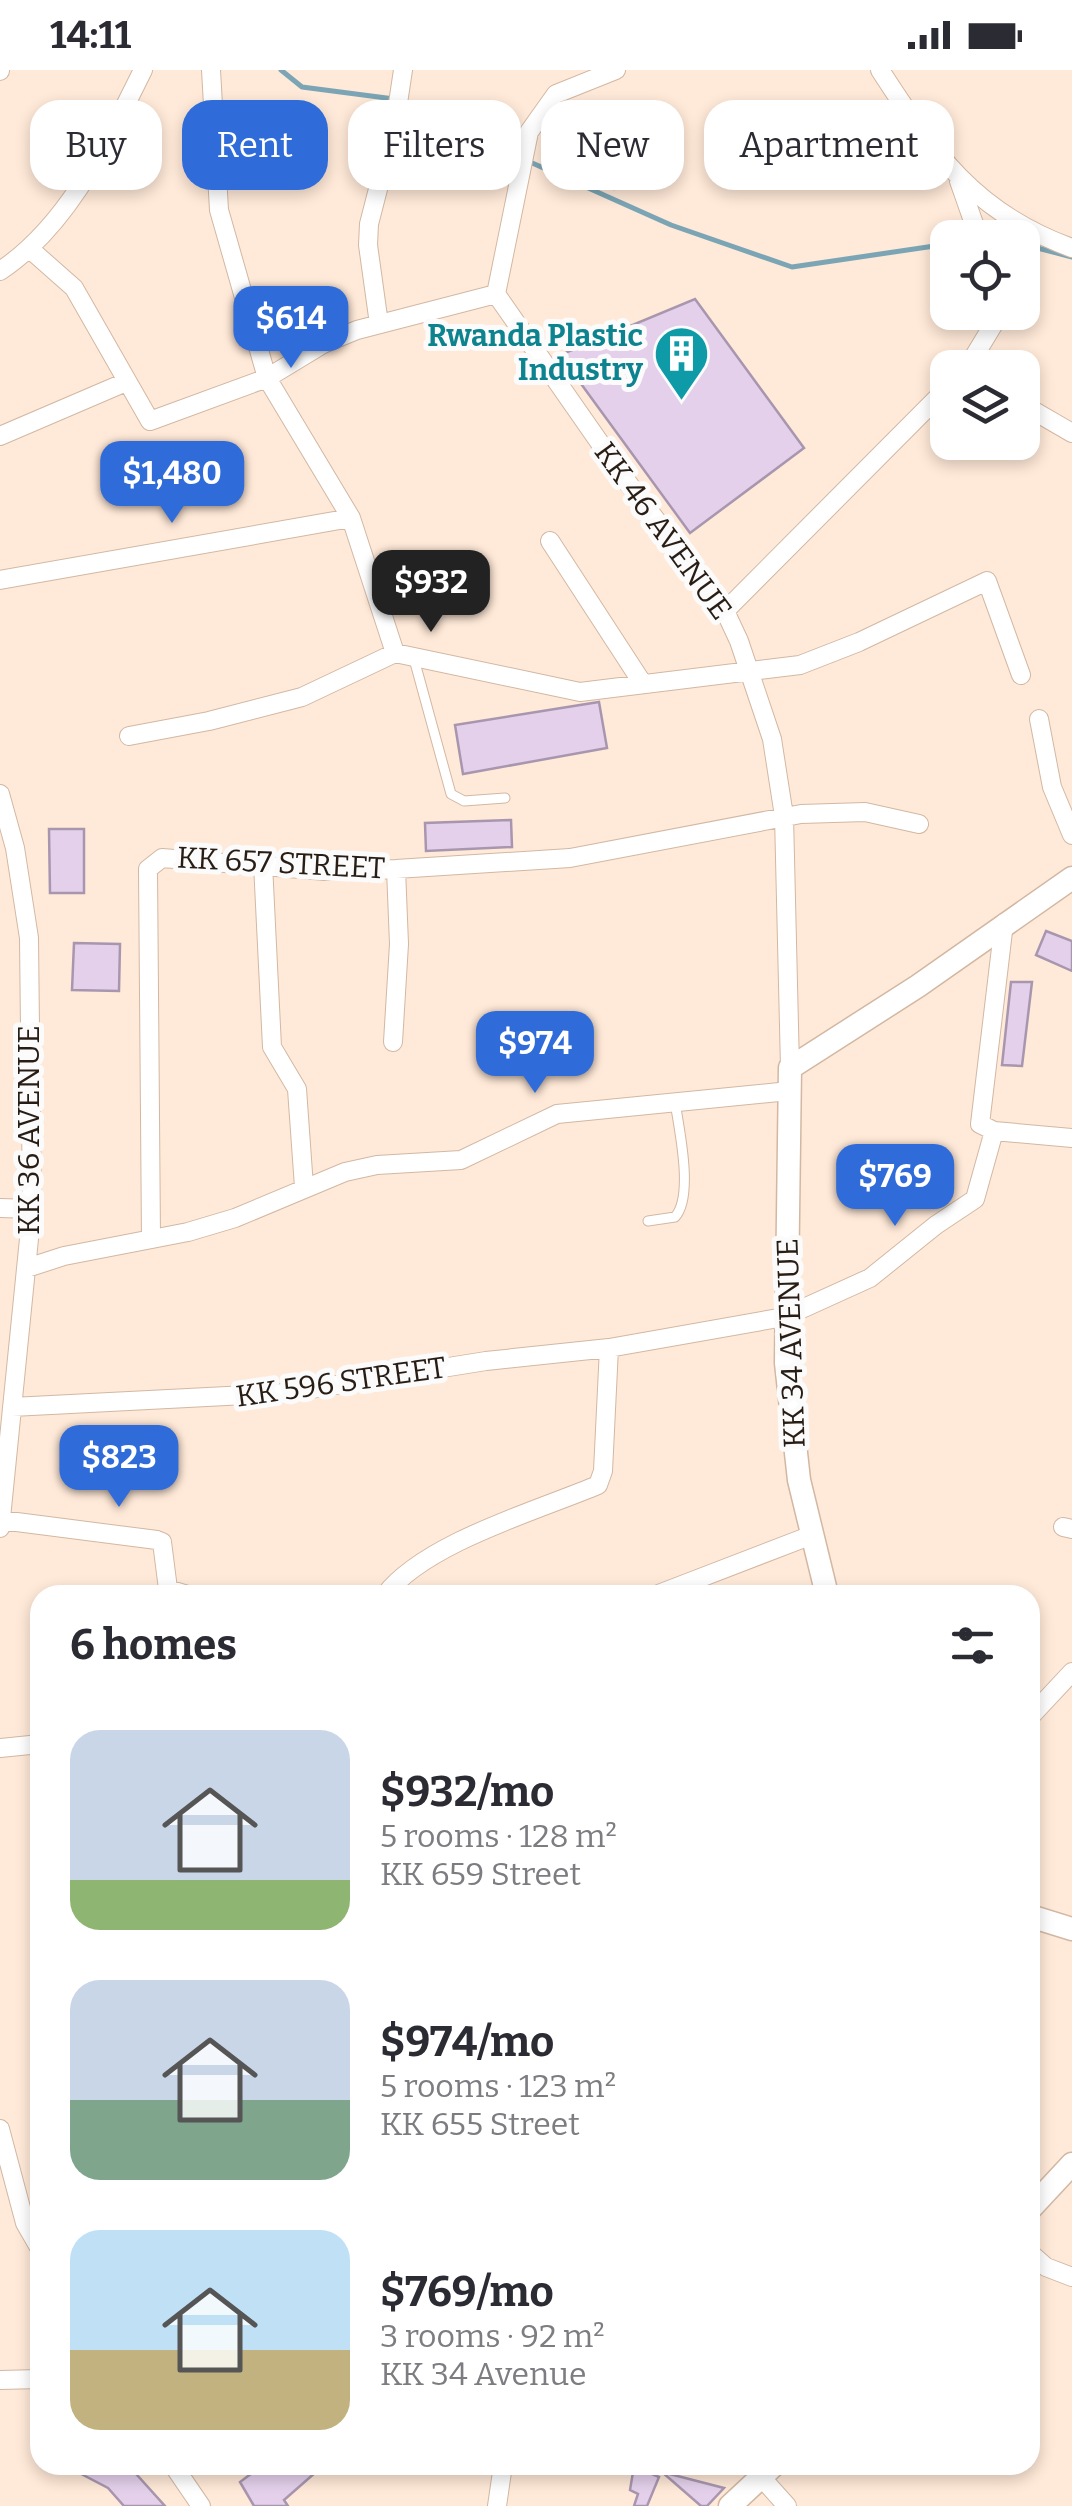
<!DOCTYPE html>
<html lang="en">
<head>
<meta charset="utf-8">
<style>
	body { margin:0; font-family:Bitter,serif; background:#f7f7f7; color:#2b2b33; height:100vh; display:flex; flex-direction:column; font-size:38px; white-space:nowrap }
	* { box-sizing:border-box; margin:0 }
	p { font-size:32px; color:#7c7c81 }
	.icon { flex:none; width:55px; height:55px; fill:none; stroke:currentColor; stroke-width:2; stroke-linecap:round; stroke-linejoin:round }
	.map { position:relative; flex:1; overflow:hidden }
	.drawer { position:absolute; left:30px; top:1515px; width:1010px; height:890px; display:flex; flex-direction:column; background:#fff; border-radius:30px; box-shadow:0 5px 15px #0003 }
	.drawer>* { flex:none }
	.top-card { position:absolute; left:30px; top:30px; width:1012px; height:90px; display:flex; gap:20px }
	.controls { position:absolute; left:930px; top:150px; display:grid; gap:20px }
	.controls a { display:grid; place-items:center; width:110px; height:110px; border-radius:20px; background:#fff; box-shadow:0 5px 15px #0003; font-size:50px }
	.price { position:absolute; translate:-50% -85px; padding:0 22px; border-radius:20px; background:#2f6bd9; color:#fff; font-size:32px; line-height:65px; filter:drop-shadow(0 2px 5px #0008) }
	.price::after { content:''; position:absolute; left:50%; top:60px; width:30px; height:22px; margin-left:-15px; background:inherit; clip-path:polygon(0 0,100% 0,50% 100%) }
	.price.selected { background:#222; color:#fff }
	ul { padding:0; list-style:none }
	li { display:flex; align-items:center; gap:30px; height:250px; padding:0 40px }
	li span { display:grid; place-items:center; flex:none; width:280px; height:200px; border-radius:30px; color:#555 }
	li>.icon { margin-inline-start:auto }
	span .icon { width:120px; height:120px; fill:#fffc; stroke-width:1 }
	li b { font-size:42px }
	h2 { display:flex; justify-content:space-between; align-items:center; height:120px; padding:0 40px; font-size:42px }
	.chip { padding:0 35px; border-radius:30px; background:#fff; box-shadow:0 5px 15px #0003; font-size:35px; line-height:90px }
	.chip.selected { background:#2f6bd9; color:#fff }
	.status { display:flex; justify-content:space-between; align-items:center; height:70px; padding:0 50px; background:#fff; direction:ltr }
	.status svg { height:28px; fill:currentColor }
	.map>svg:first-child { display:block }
</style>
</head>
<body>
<div class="status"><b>14:11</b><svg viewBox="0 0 49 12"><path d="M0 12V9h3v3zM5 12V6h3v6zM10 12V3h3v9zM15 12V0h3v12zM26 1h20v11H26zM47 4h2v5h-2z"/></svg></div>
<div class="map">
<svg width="1072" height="2436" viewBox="0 0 1072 2436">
	<rect width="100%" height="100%" fill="#ffe9d8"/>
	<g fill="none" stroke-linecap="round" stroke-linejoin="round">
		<path stroke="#7ba5b5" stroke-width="5" d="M281 0 302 17 394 29 515 86
			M530 92 671 155 792 197 948 174
			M1022 174 1072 187"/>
	</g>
	<path fill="#e4d0eb" stroke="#a896af" stroke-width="2.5" d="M629 74 645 84 614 119 599 110Z
		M695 229 804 378 690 463 560 285Z
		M599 632 607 678 463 704 455 655Z
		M511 750 512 777 426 781 425 753Z
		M49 759H84V823H50Z
		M1046 861 1072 871V901L1036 885Z
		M74 873 120 874 119 921 72 920Z
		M1011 912H1032L1022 996 1002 995Z
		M64 2395H128L165 2436H124L108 2418Z
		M263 2395H324L284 2430 288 2436H254L240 2412Z
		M634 2396 659 2407 647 2436H634L638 2424 630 2420Z
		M662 2402 724 2418 707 2436H701Z"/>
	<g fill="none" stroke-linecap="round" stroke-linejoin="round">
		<defs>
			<path id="lane" d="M414 589 451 724 464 731 505 728
				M648 1151 675 1147C694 1126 679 1059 675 1032"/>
			<path id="street" d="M211 0 219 140 267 308 351 448 395 583
				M616 0 556 24 529 62 496 224 625 409 725 541 739 571 772 669 784 746 790 998
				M880 0C934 83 974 143 1072 178
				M0 1V0
				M959 111 979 168
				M31 180 74 218 150 351 267 308 323 274 357 260 496 224
				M0 201C69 155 107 72 143 0
				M379 254 368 175 369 154 395 53 403 0
				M967 298 1001 242
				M1022 334 1072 363
				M0 366 126 312
				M550 471 643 614
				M0 510 351 448
				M725 541 948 317
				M1039 649 1052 717 1072 765
				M129 666 209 651 302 627 395 583 580 622 800 595 859 572 987 511 1021 605
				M0 724 15 778 29 868 32 1139 0 1458
				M263 794 272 977 297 1019 304 1117
				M1004 853 980 1054 994 1061 1072 1068
				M393 972 399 874 396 799
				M0 1138 32 1139
				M151 1169 148 799 162 788 325 801 396 799 570 788 801 744 865 742 919 754
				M27 1198 64 1186 188 1162 235 1148 345 1102 377 1095 461 1090 557 1044 789 1021
				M12 1337 286 1323 486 1291 609 1278
				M1 1450 157 1470 162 1472 168 1519 188 1525
				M1063 1457 1072 1459
				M385 1525C425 1473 536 1441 598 1415L603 1401 609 1278 784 1247 870 1208 936 1155 975 1129 994 1061
				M656 1525 812 1465
				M1030 1647 1072 1602
				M0 1678 40 1674
				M0 2059 25 2153 40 2179
				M1030 2183 1046 2197 1072 2207
				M0 2310 40 2309
				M173 2395 201 2436
				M761 2407 787 2436
				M497 2436 503 2395"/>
			<path id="secondary" d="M827 1525 799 1410 786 1293 790 998 918 916 1072 808
				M1030 1846 1072 1859
				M1030 2139 1072 2094
				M730 2436 774 2395"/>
		</defs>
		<use href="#lane" stroke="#d2b8a3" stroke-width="11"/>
		<use href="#street" stroke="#d2b8a3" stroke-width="20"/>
		<use href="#secondary" stroke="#d2b8a3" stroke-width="25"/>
		<use href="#lane" stroke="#fff" stroke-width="9"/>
		<use href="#street" stroke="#fff" stroke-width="18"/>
		<use href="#secondary" stroke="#fff" stroke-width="22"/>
	</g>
	<defs>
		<symbol id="building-pin" viewBox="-11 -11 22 30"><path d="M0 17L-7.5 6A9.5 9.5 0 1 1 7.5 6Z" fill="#0f9aa8" stroke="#fbfbfb"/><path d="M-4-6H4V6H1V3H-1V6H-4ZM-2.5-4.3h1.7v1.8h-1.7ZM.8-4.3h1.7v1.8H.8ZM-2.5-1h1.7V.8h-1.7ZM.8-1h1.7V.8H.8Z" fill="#fff"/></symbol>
	</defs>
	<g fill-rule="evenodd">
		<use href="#building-pin" x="650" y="252" width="63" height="86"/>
	</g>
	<g text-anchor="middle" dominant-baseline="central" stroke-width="10" stroke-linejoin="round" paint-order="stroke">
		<g font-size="30" font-weight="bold" fill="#0d838f" stroke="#fbfbfb" text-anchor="end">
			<text x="643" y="266">Rwanda Plastic<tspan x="643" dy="34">Industry</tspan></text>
		</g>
		<g font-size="30" fill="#271d15" stroke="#fbfbfb">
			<text transform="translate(663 461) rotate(54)">KK 46 AVENUE</text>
			<text transform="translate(281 793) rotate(3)">KK 657 STREET</text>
			<text transform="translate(29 1060) rotate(-90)">KK 36 AVENUE</text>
			<text transform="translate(791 1273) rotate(-92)">KK 34 AVENUE</text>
			<text transform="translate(341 1312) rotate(-8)">KK 596 STREET</text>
		</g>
	</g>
</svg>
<div class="controls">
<a><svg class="icon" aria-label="locate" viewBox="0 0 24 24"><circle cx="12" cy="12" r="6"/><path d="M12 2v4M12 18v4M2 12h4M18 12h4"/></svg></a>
<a><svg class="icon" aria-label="layers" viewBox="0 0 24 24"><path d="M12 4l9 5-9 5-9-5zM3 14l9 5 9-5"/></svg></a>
</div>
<b class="price" style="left:291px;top:301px">$614</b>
<b class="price" style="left:172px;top:456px">$1,480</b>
<b class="price selected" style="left:431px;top:565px">$932</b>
<b class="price" style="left:535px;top:1026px">$974</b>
<b class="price" style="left:895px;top:1159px">$769</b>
<b class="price" style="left:119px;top:1440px">$823</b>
<div class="top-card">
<a class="chip">Buy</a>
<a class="chip selected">Rent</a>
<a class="chip">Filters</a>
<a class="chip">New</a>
<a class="chip">Apartment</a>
</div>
<section class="drawer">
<h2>6 homes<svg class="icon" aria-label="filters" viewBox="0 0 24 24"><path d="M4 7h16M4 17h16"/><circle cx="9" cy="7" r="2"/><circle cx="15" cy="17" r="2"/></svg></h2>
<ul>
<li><span style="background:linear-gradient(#c9d6e8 75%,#8fb573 0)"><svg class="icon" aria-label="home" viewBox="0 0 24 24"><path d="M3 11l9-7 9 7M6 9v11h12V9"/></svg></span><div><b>$932/mo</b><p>5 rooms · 128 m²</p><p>KK 659 Street</p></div></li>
<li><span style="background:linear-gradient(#c9d6e8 60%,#7fa58c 0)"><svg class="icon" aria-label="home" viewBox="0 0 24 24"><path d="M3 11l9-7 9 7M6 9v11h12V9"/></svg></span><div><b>$974/mo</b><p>5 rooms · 123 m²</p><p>KK 655 Street</p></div></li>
<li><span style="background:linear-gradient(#bfe0f5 60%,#c2b280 0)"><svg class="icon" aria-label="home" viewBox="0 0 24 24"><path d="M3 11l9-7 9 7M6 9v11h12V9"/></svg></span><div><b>$769/mo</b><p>3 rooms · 92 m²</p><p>KK 34 Avenue</p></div></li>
</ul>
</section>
</div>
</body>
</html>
